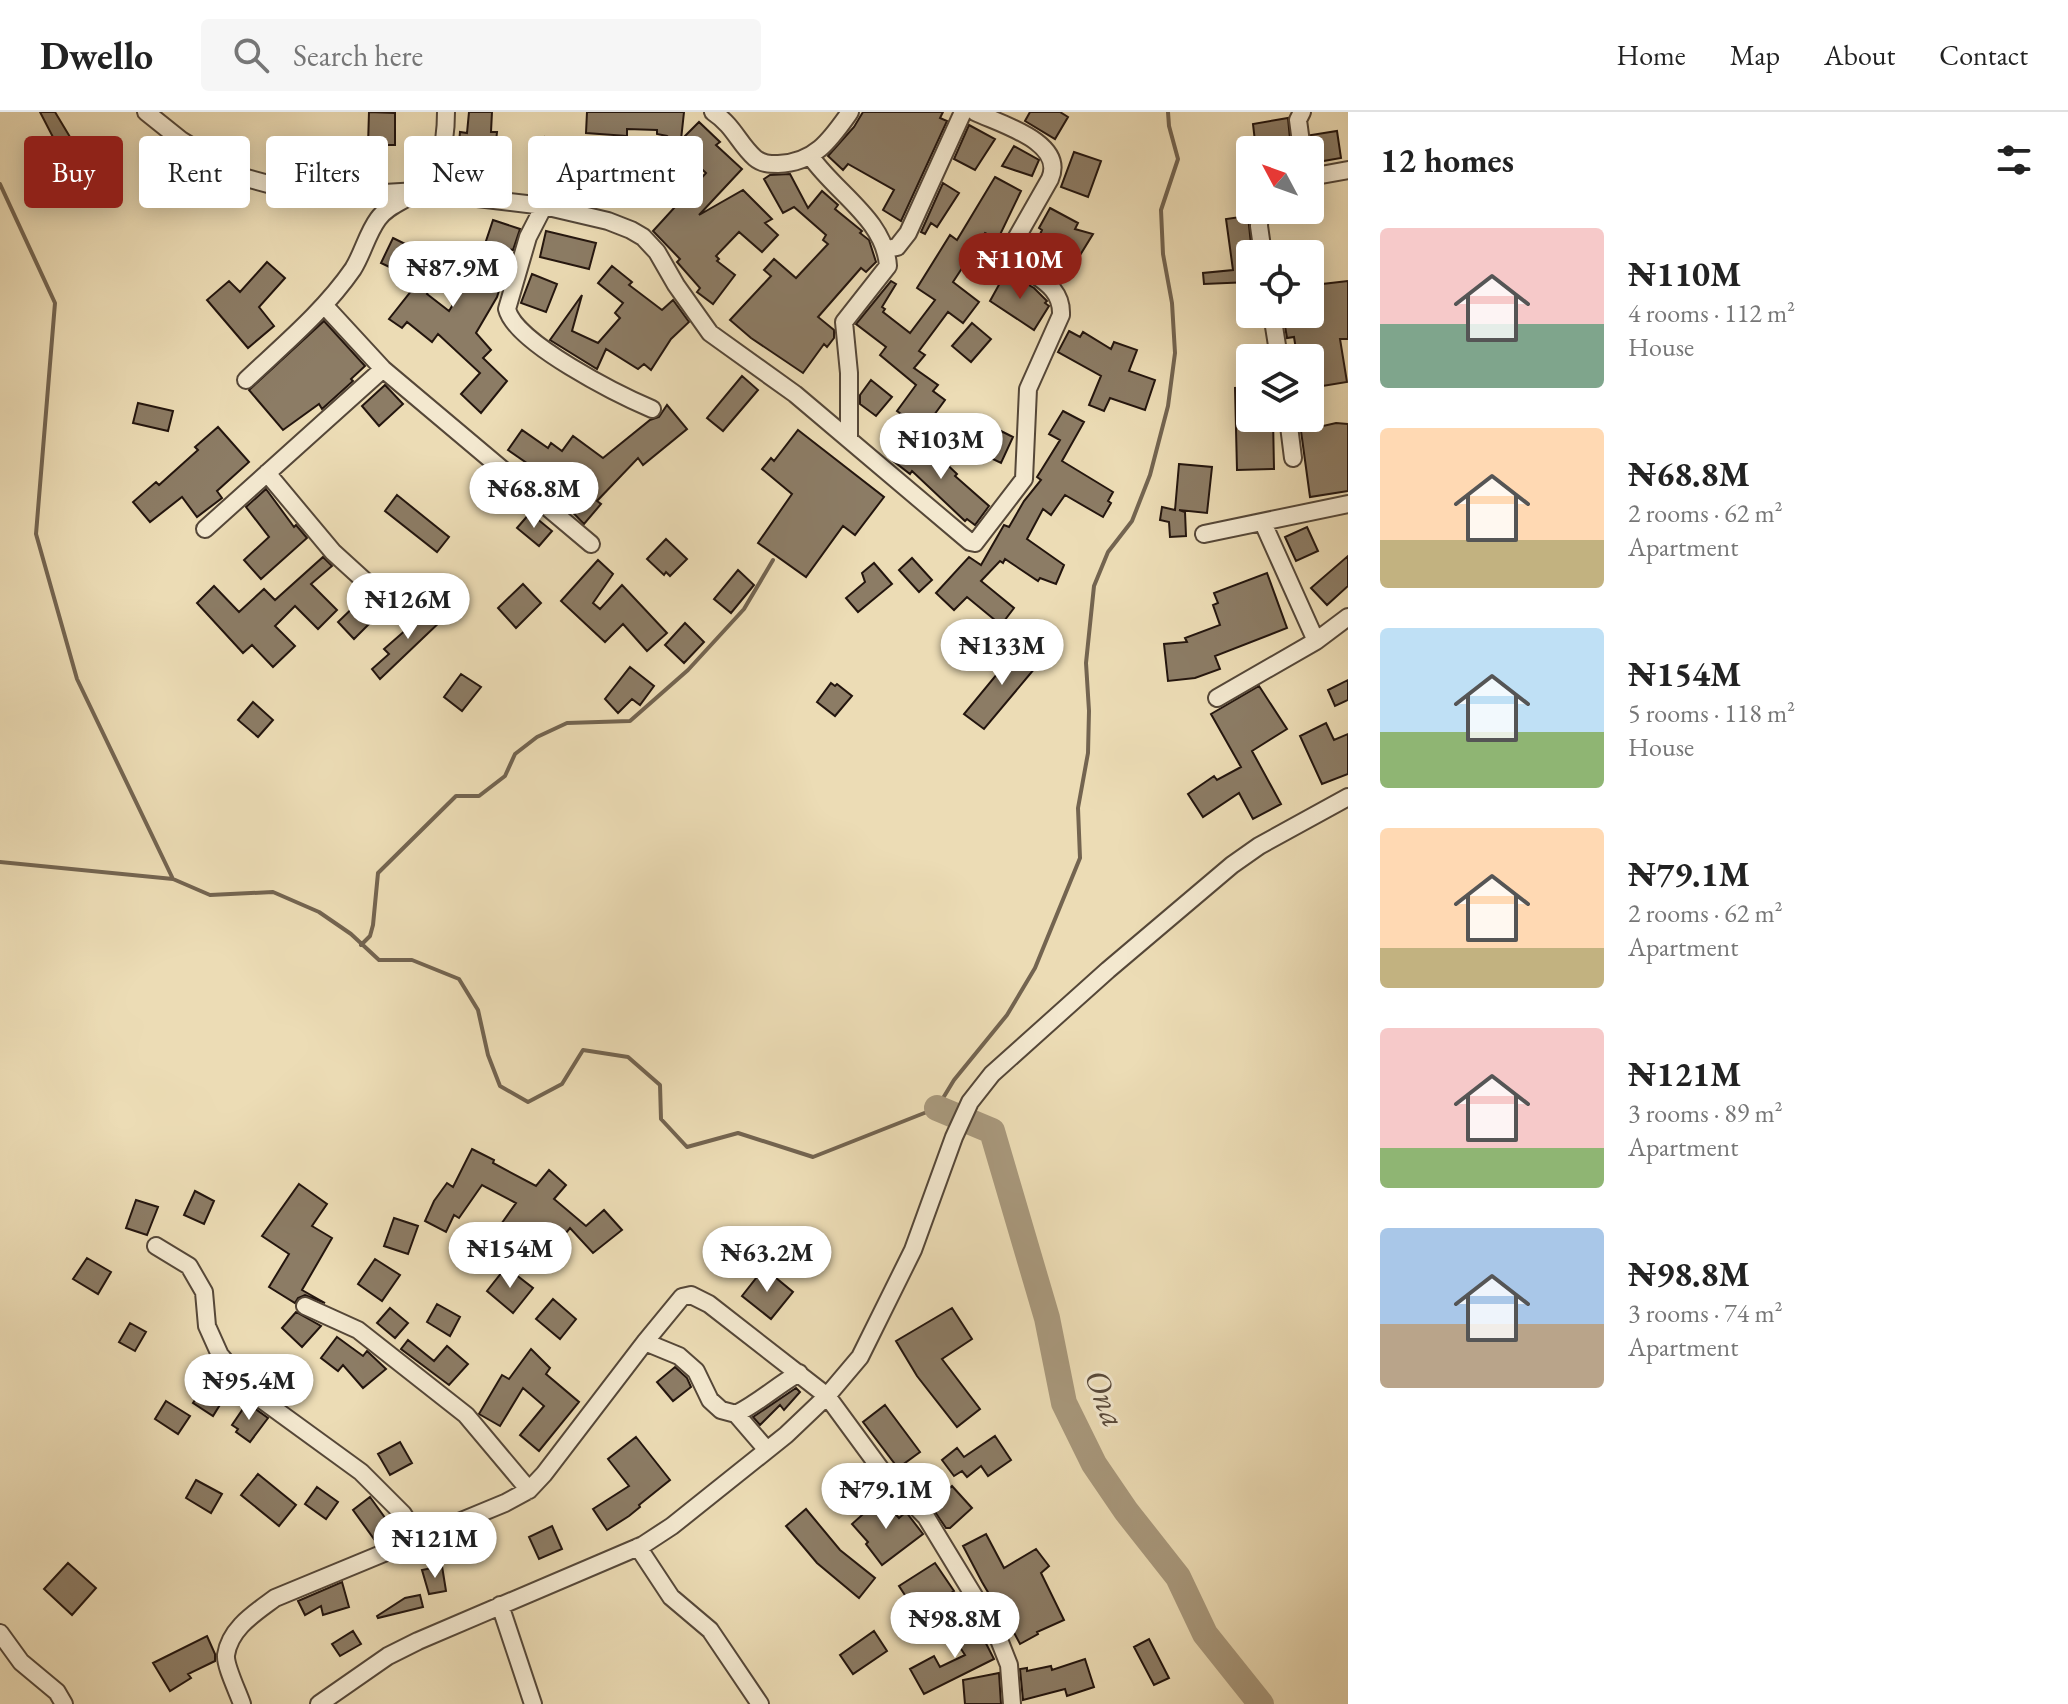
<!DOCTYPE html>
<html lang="en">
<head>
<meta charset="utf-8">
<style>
	body { margin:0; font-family:"EB Garamond",serif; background:#f6f6f6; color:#222; height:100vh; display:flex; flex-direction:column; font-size:30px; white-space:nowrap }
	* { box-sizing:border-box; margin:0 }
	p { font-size:26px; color:#767676 }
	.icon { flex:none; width:44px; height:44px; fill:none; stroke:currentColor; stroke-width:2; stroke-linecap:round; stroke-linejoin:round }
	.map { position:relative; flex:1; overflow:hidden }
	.details { display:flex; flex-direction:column; background:#fff; width:720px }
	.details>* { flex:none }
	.banner { position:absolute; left:24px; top:24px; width:760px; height:72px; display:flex; gap:16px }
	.needle { width:52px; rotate:311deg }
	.fabs { position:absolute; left:1236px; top:24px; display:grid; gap:16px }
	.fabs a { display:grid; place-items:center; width:88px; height:88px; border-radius:8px; background:#fff; box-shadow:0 4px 20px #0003; font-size:40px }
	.price { position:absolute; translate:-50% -68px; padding:0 18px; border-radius:28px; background:#fff; color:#222; font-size:26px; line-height:52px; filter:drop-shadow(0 2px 4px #0008) }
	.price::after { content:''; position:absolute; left:50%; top:48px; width:24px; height:18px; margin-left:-12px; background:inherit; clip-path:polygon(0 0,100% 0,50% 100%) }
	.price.on { background:#8f2418; color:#fff }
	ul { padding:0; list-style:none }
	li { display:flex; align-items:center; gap:24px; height:200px; padding:0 32px }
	li span { display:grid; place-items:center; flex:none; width:224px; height:160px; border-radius:8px; color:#555 }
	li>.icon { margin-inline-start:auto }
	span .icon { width:96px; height:96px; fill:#fffc; stroke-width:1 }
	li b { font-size:34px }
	h2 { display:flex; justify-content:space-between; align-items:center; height:96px; padding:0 32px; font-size:34px }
	.tag { padding:0 28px; border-radius:8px; background:#fff; box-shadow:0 4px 20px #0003; font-size:28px; line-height:72px }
	.tag.on { background:#8f2418; color:#fff }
	header { display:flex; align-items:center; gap:48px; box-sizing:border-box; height:112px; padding:0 40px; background:#fff; border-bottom:2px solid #e0e0e0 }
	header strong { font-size:38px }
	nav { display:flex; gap:44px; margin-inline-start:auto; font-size:28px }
	.search { width:560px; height:72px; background:#f6f6f6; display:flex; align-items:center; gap:20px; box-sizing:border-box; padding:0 28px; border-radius:8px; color:#767676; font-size:30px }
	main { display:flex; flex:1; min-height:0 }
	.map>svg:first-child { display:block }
</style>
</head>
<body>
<header>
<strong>Dwello</strong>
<div class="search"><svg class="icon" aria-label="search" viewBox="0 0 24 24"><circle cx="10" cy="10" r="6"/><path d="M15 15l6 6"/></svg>Search here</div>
<nav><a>Home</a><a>Map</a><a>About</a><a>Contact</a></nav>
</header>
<main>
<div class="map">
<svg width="1348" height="1592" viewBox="0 0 1348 1592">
	<rect width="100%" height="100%" fill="#ecdcb5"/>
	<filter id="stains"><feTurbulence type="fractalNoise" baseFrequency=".0025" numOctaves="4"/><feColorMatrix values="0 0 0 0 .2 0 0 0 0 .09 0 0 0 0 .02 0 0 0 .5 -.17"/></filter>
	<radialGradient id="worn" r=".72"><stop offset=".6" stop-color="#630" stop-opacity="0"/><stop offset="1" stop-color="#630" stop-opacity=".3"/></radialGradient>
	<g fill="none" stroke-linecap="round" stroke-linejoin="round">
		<path stroke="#736450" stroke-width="4" d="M0 72 55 191 36 422 77 567 172 765
			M0 750 173 767 210 783 273 780 319 800 351 822 379 848H412L459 867 478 898 488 943 500 974 528 990 562 972 583 938 628 945 660 973 661 1007 687 1035 738 1021 813 1045 937 996 954 968 1007 903 1035 856 1080 746 1078 696 1088 641 1089 599 1086 551 1094 474 1108 440 1132 409 1150 363 1168 294 1175 241 1172 191 1163 142 1161 98 1178 47 1169 14 1168 0
			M361 833 370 824 373 813 378 761 456 684H479L505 664 515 642 537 625 567 611 630 609 688 558 744 497 773 448"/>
		<path stroke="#a8987c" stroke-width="26" d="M937 996 992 1019 1047 1206 1064 1291 1094 1352 1126 1399 1178 1465 1205 1522 1261 1592"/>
	</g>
	<path fill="#8c7c65" stroke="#23150e" stroke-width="2" d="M40 0H55L70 25 56 31Z
		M369 0 395 1V33H368Z
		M469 0H492L491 20H497L492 68 456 65 460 20 467 21Z
		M587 0H684L681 28 699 10 720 30 716 33 742 57 699 103 743 78 772 107 765 111 778 123 762 140 739 120 716 144 719 147 717 149 735 163 713 192 697 180 700 176 677 150 680 147 653 119 706 61 667 24 657 22V18L627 17V24L586 21Z
		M863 0H943L940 6 947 9 901 109 883 98 894 78 848 52 843 58 828 44 854 15Z
		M1030 0H1060L1068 5 1055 27 1025 9Z
		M1288 6 1291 38H1256L1253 12Z
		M969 13 995 27 975 58 954 47Z
		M1337 19 1341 46 1312 51 1311 23Z
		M545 25 579 31 572 62 581 64 577 86 555 82 560 61 539 55Z
		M1014 34 1039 48 1032 64 1002 54Z
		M1074 40 1101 49 1088 85 1061 75Z
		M790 62 808 96 822 79 838 93 835 97 862 119 860 121 869 128 876 150 866 160 861 156 818 205 834 218V226L827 235 824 232 803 261 751 226 730 208 771 164 764 158 774 147 796 166 828 132 823 128 826 123 794 95 783 101 764 67 770 63Z
		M995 65 1021 79 998 127 985 121 953 170 979 190 963 211 948 200 919 239 925 243 914 256 938 273 933 279 945 288 923 318 897 299 916 273 880 243 886 235 856 212 891 169 896 172 882 195 885 197 883 200 910 221 935 188 917 176 950 123 957 128Z
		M943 71 959 81 937 115 931 111 925 122 921 120Z
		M1050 96 1078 111 1075 117 1093 122 1074 153 1060 150 1058 154 1031 142 1042 118 1039 116Z
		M1248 104 1252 142 1250 170 1204 172 1203 161 1233 158 1226 107Z
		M493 108 520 117 513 138 485 132Z
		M546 119 596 131 589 157 540 145Z
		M393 126 442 150 427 182 449 199 468 168 446 161 455 133 507 153 497 185 476 221 491 238 483 246 507 269 481 301 461 282 480 261 438 222 432 230 407 210 402 216 389 207 419 169 381 151Z
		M267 150 285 166 259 195 274 214 248 236 207 188 229 169 240 180Z
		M612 154 632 170 629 173 662 198 673 188 689 210 671 227 651 258 644 252 638 257 606 237 597 257 550 228 582 183 572 219 598 231 620 206 615 201 623 191 598 171Z
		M1006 160 1034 176 1047 189 1045 191 1049 194 1034 218 990 189Z
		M532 162 557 172 546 200 521 191Z
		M1348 169V227H1340L1347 270 1310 276V241L1297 244 1294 225 1287 226 1283 202H1310V192L1316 191 1314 173Z
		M324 209 365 254 351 267 353 269 322 297 319 292 283 318 249 278Z
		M972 211 991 227 971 250 952 234Z
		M1069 219 1080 225 1083 220 1111 237 1114 230 1137 238 1129 259 1155 268 1145 298 1110 286 1104 299 1089 293 1101 264 1058 240Z
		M742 264 758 278 723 319 707 306Z
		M871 268 892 285 876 304 860 292V283Z
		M385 273 403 292 379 314 362 294Z
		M1250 275V306H1273L1274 357 1237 358 1235 276Z
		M138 291 173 299 168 319 133 311Z
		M667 293 687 317 643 353 638 346 597 389 601 392 584 412 557 384 554 387 543 377 546 374 540 368 544 363 508 338 522 318 548 336 551 331 562 339 573 324 603 346 650 308 659 305Z
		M1063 299 1084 310 1062 349 1113 380 1108 389 1111 391 1103 405 1065 383 1051 403 1043 397 1027 427 1064 453 1056 472 1040 466 1038 469 1005 447 1003 451 1000 449 981 469 1014 496 1001 513 967 485 954 498 936 481 969 445 981 453 1004 413 1009 415 1024 389 1041 368 1037 365 1060 328 1049 322Z
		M1336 311 1348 312V379L1310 385 1301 319Z
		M989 313 1013 325 1001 351 976 339Z
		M218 315 249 350 217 379 222 386 197 405 182 385 150 410 133 390 156 370 159 373 198 338 195 335Z
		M798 318 884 385 855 423 843 414 806 465 758 431 792 382 762 357 771 346 774 349Z
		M910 326 933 344 935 341 957 362 955 364 989 394 975 413 967 407 965 409 912 359 910 362 892 348Z
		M1179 352 1212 355 1207 401 1179 398 1185 400 1186 424 1170 425 1169 410 1160 408 1162 395 1175 398Z
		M266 377 294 415 296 413 307 426 261 467 244 448 269 425 246 395Z
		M397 383 449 425 437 440 385 399Z
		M530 401 552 419 539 434 517 416Z
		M1307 415 1318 439 1296 449 1285 425Z
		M666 427 687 447 670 464 666 460 664 463 647 447Z
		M1348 444V474L1327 493 1311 476Z
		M323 445 332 454 311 472 337 498 318 517 295 494 275 514 295 534 273 555 252 533 243 541 197 491 214 474 239 500 264 477 275 488Z
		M912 446 932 468 919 480 899 458Z
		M598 448 613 462 593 491 600 497 622 473 667 521 647 539 623 512 605 530 561 489Z
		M874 451 892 472 858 500 846 486 865 470 862 461Z
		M738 458 754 473 731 501 714 487Z
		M1267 461 1287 516 1215 544 1220 557 1195 566 1168 569 1164 532 1187 530 1185 526 1220 513 1213 493 1218 491 1214 481Z
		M523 472 541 491 516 516 498 496Z
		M364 485 380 501 354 527 338 510Z
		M432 495 444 506 380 567 372 557 389 542 384 537Z
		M685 511 704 530 684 551 665 533Z
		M1021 533 1040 550 984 617 964 602Z
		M630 555 654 574 640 593 632 587 618 601 605 587Z
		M461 562 481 575 462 599 444 585Z
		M1348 568V588L1335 594 1328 578Z
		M831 571 835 574 837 572 852 584 835 604 817 590Z
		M1259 574 1287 617 1252 639 1281 692 1253 707 1239 681 1203 705 1188 682 1214 664 1217 668 1241 655 1211 602Z
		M253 590 273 608 258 625 238 608Z
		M1326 611 1334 628 1348 622V662L1322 672 1300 624Z
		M472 1037 494 1048 493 1051 536 1074 549 1058 566 1073 554 1087 586 1114 604 1098 622 1118 593 1141 570 1116 557 1132 534 1112 507 1150 485 1135 516 1091 482 1073 459 1106 454 1103 446 1120 425 1109 434 1089 447 1071 453 1075Z
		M299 1072 327 1092 312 1114 332 1126 302 1178 325 1191 305 1183 298 1186 295 1191 269 1175 289 1142 262 1124Z
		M195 1079 214 1089 204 1112 184 1103Z
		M136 1088 158 1095 147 1123 126 1116Z
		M394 1106 418 1114 408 1142 384 1134Z
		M87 1146 111 1160 98 1182 73 1167Z
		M375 1147 400 1163 382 1189 358 1172Z
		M506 1155 533 1176 513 1201 487 1179Z
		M764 1156 793 1180 771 1207 742 1184Z
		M553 1187 576 1207 560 1227 536 1207Z
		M437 1192 460 1205 450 1224 427 1210Z
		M390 1196 408 1211 395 1226 377 1211Z
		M952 1196 972 1227 942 1247 980 1297 957 1315 917 1264 896 1229Z
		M296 1200 321 1214 302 1235 282 1216Z
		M130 1211 146 1220 135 1239 119 1230Z
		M337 1225 363 1244 367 1239 386 1257 363 1276 343 1253 338 1259 321 1246Z
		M408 1228 434 1249 447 1234 468 1252 449 1273 401 1237Z
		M531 1237 550 1256 546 1262 579 1290 539 1339 520 1323 544 1294 523 1276 500 1314 479 1302 502 1263 509 1267Z
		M675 1255 687 1266 691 1275 673 1289 657 1270Z
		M212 1263 231 1275 213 1304 193 1291Z
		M796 1276 800 1280 784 1298 780 1293 760 1313 753 1305Z
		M166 1289 190 1304 178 1322 155 1307Z
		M247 1291 268 1306 250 1330 236 1320 238 1317 232 1313Z
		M885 1293 920 1340 898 1356 863 1310Z
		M995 1324 1011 1348 988 1364 981 1354 967 1365 962 1359 954 1364 942 1348 957 1336 964 1345Z
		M636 1325 670 1368 639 1393 640 1395 629 1404 607 1418 593 1397 629 1374 608 1347Z
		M400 1330 412 1351 390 1363 378 1342Z
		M258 1362 296 1393 279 1414 241 1383Z
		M196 1368 222 1382 211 1401 186 1386Z
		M952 1374 972 1396 950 1416H946L931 1394Z
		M317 1375 338 1390 326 1407 305 1392Z
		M370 1385 391 1414 374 1427 353 1398Z
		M881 1386 899 1406 906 1400 923 1422 882 1453 866 1432 868 1430 852 1412Z
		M806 1397 840 1438 875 1466 859 1486 817 1451 786 1414Z
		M552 1414 562 1437 539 1447 529 1425Z
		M986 1422 1004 1456 1036 1437 1049 1454 1041 1461 1064 1508 1037 1520 1038 1522 1020 1532 995 1485 992 1487 982 1470 963 1434Z
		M68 1451 96 1476 72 1503 44 1477Z
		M935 1451 954 1479 918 1503 899 1474Z
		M442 1454 446 1479 429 1482 422 1458Z
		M342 1470 349 1495 323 1503 321 1494 305 1503 298 1489Z
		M420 1483 423 1495 378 1506 377 1504 405 1486Z
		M974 1508 994 1547 924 1582 910 1557 934 1544 940 1555 965 1543 952 1523Z
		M353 1519 361 1532 340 1544 332 1532Z
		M874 1519 887 1539 853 1562 840 1543Z
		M207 1524 215 1542V1549L188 1562 191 1566 170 1579 153 1551Z
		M1149 1527 1169 1566 1154 1573 1134 1535Z
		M1085 1547 1094 1575 1067 1584 1065 1577 1023 1588 1020 1557 1027 1556V1559L1051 1554 1052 1558Z
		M999 1561 1001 1592H965L963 1568Z"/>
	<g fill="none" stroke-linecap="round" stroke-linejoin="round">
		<defs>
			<path id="minor" d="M146 0 181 28 239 64 316 85 418 79 544 94 608 109 631 118 643 125 657 140 676 173 710 221 795 282 970 430 975 431 1024 367 1028 277 1061 203C1063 162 1010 163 1013 132L1050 67C1066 30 1000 12 975 0
				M713 0C734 14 739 32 755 46 762 52 770 52 778 52 815 51 831 27 850 0
				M1302 38 1298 8 1302 0
				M811 45C836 81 885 108 888 154L844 210 849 261V326
				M1310 65 1348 58
				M544 94 528 125 507 197C515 231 619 283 652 297
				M1260 98 1259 114 1263 142
				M887 137 897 135 908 121 963 0
				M324 193 383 257 591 432
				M1272 202 1279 246
				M246 268C283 233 324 199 353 157 363 141 367 122 378 107 388 93 405 89 418 79 441 61 446 27 446 0
				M1288 306 1293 346
				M267 361 333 440 400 501
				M1263 411 1316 529
				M205 417 383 257
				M1204 422 1348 392
				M1217 586 1316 529 1348 505
				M156 1134 189 1154 204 1180 207 1214 220 1243 251 1280 361 1360 403 1402 418 1426
				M305 1194 358 1218 466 1303 529 1378
				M645 1230 679 1244 696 1259 710 1288 721 1298 736 1302 767 1338
				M736 1302C760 1290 776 1274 799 1261
				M638 1435 671 1485 710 1518 760 1592
				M500 1493 533 1592
				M0 1521 21 1550 57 1580 64 1592
				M242 1592C238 1580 225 1554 226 1543 230 1516 255 1501 275 1486L505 1391 529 1378 544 1362 645 1230 682 1185 691 1183 709 1192 827 1284 885 1363 926 1405 996 1520 1009 1553 1012 1592
				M319 1592 388 1544 418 1529 643 1433 672 1414 786 1323 827 1284 860 1245 913 1138 954 1025 970 990 992 962 1108 858 1232 753 1259 734 1348 685"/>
		</defs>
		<use href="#minor" stroke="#554738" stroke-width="20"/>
		<use href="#minor" stroke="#f3e8cf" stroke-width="16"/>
	</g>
	<g text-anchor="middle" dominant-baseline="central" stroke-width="6" stroke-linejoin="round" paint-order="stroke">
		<g font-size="34" font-style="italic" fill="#58493a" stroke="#f3e8cf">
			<text transform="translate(1106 1286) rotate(69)">Ona</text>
		</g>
	</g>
	<rect width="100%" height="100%" filter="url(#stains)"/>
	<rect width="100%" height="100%" fill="url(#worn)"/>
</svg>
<div class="fabs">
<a><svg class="needle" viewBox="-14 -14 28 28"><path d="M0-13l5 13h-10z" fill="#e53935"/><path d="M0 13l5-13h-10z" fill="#767676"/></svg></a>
<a><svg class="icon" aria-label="locate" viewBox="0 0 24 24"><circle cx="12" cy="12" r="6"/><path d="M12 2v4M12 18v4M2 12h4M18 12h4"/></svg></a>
<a><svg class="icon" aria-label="layers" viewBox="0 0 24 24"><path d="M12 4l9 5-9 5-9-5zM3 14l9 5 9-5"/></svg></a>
</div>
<b class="price on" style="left:1020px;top:189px">₦110M</b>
<b class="price" style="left:453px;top:197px">₦87.9M</b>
<b class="price" style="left:941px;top:369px">₦103M</b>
<b class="price" style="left:534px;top:418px">₦68.8M</b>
<b class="price" style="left:408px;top:529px">₦126M</b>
<b class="price" style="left:1002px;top:575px">₦133M</b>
<b class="price" style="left:510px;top:1178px">₦154M</b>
<b class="price" style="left:767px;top:1182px">₦63.2M</b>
<b class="price" style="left:249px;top:1310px">₦95.4M</b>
<b class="price" style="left:886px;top:1419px">₦79.1M</b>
<b class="price" style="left:435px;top:1468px">₦121M</b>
<b class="price" style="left:955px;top:1548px">₦98.8M</b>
<div class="banner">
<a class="tag on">Buy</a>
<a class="tag">Rent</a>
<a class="tag">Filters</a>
<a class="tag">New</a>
<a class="tag">Apartment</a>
</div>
</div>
<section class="details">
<h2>12 homes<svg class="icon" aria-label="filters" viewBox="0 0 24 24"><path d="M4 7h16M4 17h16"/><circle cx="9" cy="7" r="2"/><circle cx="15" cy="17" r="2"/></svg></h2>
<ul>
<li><span style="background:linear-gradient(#f6c9c9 60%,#7fa58c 0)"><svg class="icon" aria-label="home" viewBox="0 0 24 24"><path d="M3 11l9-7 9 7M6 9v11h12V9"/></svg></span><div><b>₦110M</b><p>4 rooms · 112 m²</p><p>House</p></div></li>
<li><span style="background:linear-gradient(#ffd9b3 70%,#c2b280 0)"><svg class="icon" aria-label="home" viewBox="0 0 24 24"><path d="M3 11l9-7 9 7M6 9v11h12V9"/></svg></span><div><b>₦68.8M</b><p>2 rooms · 62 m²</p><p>Apartment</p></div></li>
<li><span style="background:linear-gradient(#bfe0f5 65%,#8fb573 0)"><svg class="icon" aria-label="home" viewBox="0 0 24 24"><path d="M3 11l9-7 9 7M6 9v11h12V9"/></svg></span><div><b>₦154M</b><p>5 rooms · 118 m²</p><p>House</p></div></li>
<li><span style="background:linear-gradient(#ffd9b3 75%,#c2b280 0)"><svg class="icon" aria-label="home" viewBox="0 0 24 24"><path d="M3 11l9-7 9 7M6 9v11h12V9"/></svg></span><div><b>₦79.1M</b><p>2 rooms · 62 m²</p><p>Apartment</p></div></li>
<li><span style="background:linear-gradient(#f6c9c9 75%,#8fb573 0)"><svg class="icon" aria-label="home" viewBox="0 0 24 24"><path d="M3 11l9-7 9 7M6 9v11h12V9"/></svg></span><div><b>₦121M</b><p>3 rooms · 89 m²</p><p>Apartment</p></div></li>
<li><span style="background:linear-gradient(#a9c7e8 60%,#b9a48a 0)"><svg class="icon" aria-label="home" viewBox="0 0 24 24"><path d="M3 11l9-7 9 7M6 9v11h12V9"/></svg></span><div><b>₦98.8M</b><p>3 rooms · 74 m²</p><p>Apartment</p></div></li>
</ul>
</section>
</main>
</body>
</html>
